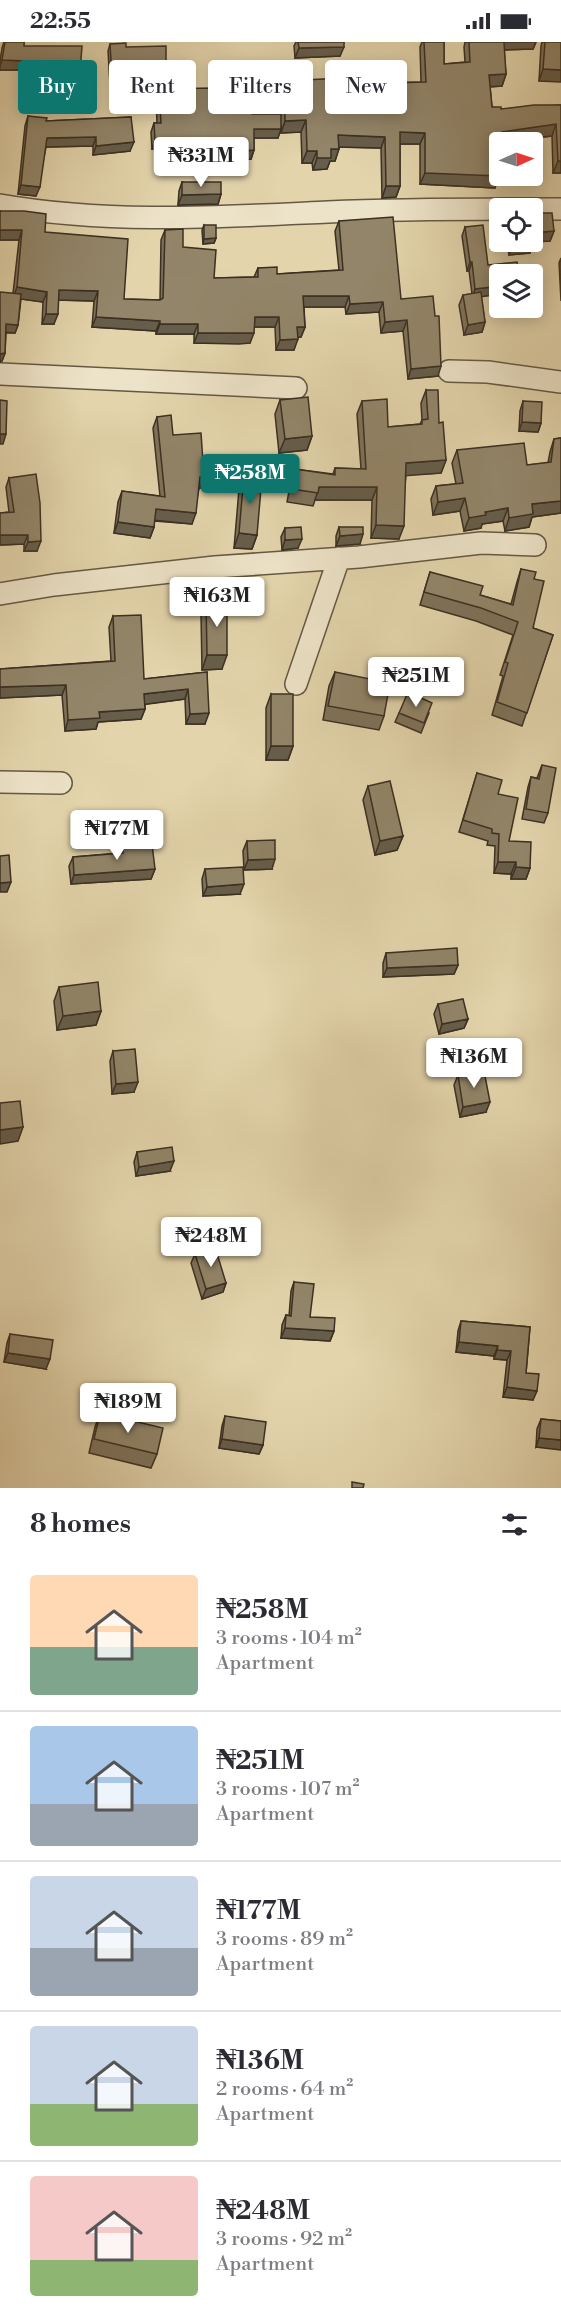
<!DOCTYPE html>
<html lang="en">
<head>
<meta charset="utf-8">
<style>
	body { margin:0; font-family:"Libre Bodoni",serif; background:#f7f7f7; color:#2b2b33; height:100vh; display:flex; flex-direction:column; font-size:22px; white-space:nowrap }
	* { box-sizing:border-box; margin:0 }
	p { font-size:20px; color:#7c7c81 }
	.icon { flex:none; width:33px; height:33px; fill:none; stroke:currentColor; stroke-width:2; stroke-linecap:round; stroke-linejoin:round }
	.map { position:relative; height:1446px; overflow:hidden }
	.sheet { display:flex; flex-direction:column; background:#fff; flex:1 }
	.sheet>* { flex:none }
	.hud { position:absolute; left:18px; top:18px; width:525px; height:54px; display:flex; gap:12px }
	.needle { width:39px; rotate:87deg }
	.controls { position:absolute; left:489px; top:90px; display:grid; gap:12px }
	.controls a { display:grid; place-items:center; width:54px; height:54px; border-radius:6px; background:#fff; box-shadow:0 3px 15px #0003; font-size:30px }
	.price { position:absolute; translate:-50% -51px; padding:0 14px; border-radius:6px; background:#fff; color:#222; font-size:20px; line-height:39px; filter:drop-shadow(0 2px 3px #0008) }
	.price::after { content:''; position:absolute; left:50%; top:36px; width:18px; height:14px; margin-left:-9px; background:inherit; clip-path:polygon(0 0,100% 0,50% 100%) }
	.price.active { background:#0f766e; color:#fff }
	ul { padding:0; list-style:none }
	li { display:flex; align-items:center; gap:18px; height:150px; padding:0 30px }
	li+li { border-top:2px solid #e1e1e2 }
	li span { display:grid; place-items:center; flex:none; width:168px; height:120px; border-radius:6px; color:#555 }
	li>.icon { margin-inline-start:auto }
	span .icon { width:72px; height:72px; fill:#fffc; stroke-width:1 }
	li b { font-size:26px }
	h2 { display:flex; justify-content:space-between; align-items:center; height:72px; padding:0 30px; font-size:26px }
	.pill { padding:0 21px; border-radius:6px; background:#fff; box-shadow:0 3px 15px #0003; font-size:21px; line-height:54px }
	.pill.active { background:#0f766e; color:#fff }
	.status { display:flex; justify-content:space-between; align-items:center; height:42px; padding:0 30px; background:#fff; direction:ltr }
	.status svg { height:16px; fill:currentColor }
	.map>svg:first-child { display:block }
</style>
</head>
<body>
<div class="status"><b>22:55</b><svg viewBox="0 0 49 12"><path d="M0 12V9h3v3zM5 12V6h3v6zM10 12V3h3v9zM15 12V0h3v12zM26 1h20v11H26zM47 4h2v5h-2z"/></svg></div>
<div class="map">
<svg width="561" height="1446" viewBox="0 0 561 1446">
	<rect width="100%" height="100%" fill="#e3d4ab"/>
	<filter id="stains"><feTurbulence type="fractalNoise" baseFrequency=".00333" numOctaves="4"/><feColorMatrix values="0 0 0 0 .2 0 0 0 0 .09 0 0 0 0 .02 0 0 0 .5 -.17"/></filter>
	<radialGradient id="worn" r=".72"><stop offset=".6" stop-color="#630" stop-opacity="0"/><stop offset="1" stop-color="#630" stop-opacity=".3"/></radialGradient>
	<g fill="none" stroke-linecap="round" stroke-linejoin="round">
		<defs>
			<path id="minor" d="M0 163C109 182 218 175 328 170 406 167 484 167 561 167
				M449 329 488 330 561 340
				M0 332 296 346
				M0 552 54 543 215 525 359 515 481 501 535 503
				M296 642 339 516
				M0 740 61 741"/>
		</defs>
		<use href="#minor" stroke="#655944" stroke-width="24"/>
		<use href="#minor" stroke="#ede3c8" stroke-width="21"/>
	</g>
	<path fill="#7e725a" stroke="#3b3022" stroke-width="1.5" d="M4 0H24V4L77 39 50 38 51 34H24V28H0V19L2 6Z
		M296 0H344L340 14 295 16 294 4Z
		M422 0H444V22L465 20 464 5 465 0H536L533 7 504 8 506 32 502 44 490 45 492 65 501 67 561 63V131H553L552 94 500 100V139H497L495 146 420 142V102H400V144L396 155 382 156 381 106 339 105 335 119H330L327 127 313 128 312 121H302L301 90 281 91V83L278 96H254V108L251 117 177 124 176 106 152 107 151 90 154 81H157L156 55 159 47 214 54 252 72H280V50L284 39 344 68H380L379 53 384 41 421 40 420 5Z
		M542 0H561L539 39 541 4Z
		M110 2 126 5 164 33 126 36 124 42H110L108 9Z
		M28 74 46 79 131 75 130 109 93 113V104L46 105 36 154 18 152 25 84Z
		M182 140 221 152 218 162 178 163 179 149Z
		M0 169 45 190 124 257 160 258 161 198 165 188 214 236 254 235 258 226 277 232 339 228 335 189 339 179 401 257 438 334 408 337 403 289 381 291 379 270 346 272 345 265H304L305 285 301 295H297L294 308H276L275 285H254L250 301H194V292H156V289L92 285 94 259 58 258 54 282H42L43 260 21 257 18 283 15 291H6L5 311 2 319 0 320 13 251 19 198H0Z
		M204 183 216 196 214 201 203 202 202 188Z
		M465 185 488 223 500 232V252L481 254 485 280 482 290 464 293 459 263 463 253 472 252 469 229H467L462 194Z
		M554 189 550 199 533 200 530 211 509 213 507 200H532Z
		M561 216V259L559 221Z
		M426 348 439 381 446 418 441 431 406 433 399 497 371 496 372 458H315L313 464 287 460 291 439 295 427 333 432 335 426 361 427 357 372 362 359 388 385 420 382 422 378 421 361Z
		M280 358 312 394 307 408 279 411 275 372Z
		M523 359 541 381 538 390 519 389 520 369Z
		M157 375 173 393 200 446H199L192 482 154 479V485L150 496 114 491 118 460 122 449 160 454 153 386Z
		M561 396V471L532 475 529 485 505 489 503 479 482 482 481 486 464 489 460 469 433 473 431 457 436 444 456 442 452 421 457 408 527 423 548 421 550 410 554 397Z
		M244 433 257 493 252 507 234 506 239 447Z
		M9 436 37 509H24V502L0 503V471L9 470 6 445Z
		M339 485 360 502 336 504V494Z
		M285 486 298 506 282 508 281 495Z
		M521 527 534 537 533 586 553 593 522 684 492 673 503 634 500 633 513 593 476 579 420 563 430 530 480 553 511 562 517 540Z
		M206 559 222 627 202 628 201 573Z
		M113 574 144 637 207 630 205 682H186L185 657 145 662V667L141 677 98 680 96 687 65 689 62 653 0 656V627L111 619 109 585Z
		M335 630 384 674 379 688 323 678 329 644Z
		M271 652 293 704 288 718H266V666Z
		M399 671H429L421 691 395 680Z
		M542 723 548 771 544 781 522 777 528 745 531 735 537 736Z
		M477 731 498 752 509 799 530 826 526 837H511V832L494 831 495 804 487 803 488 799 459 790Z
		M368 744 403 794 397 808 375 813 363 758Z
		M247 799 272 827 244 828 243 809Z
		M123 804 155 827 151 837 71 842 69 824 73 815 120 811Z
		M205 827 240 852 203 854 202 837Z
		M386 911 458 923 454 932 383 935V921Z
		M59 945 101 969 96 983 57 988 54 959Z
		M438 962 468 977 464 986 439 992 434 972Z
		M113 1009 134 1050 112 1052 110 1019Z
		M458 1033 486 1070 460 1075 454 1043Z
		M137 1110 170 1129 136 1134 134 1120Z
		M195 1212 226 1241 223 1250 202 1257 191 1221Z
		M294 1240 310 1275 334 1289 330 1299 281 1296 282 1283 286 1273 289 1274 291 1249Z
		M461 1279 530 1285 526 1331 533 1358 503 1355 507 1318 494 1317V1314L456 1310 458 1289Z
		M10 1292 46 1327 4 1320 7 1301Z
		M100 1371 157 1412 151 1426 89 1411 95 1385Z
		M225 1374 263 1403 259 1412 219 1406 222 1384Z
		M541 1377 561 1379 536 1405 537 1387Z"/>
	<path fill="#665d4a" stroke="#3b3022" stroke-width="1.5" d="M503 0H536L533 7 500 8Z
		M344 5 340 14 295 16 299 6Z
		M2 18 27 19 24 28H0V24Z
		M54 24 51 34H24L28 25Z
		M166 26 164 33 126 36 124 42H110L112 35 127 29Z
		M543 27 561 28V40L539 39Z
		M54 28 80 30 77 39 50 38Z
		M506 32 502 44 485 45 489 33Z
		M306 78 301 90 281 91 285 79Z
		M556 82 552 94 500 100 502 90Z
		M254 87H281L278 96H250Z
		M400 90 425 91 420 102H396Z
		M338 93 385 95 381 106 334 105Z
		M96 95 93 104 44 105 47 96Z
		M155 98H179L176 106 152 107Z
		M134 100 130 109 93 113 96 104Z
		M331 107H339L335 119H330L327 127 313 128 317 116Z
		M254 108 251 117 177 124 180 115Z
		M307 109H317L312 121H302Z
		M558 119H561V131H553Z
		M500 128V134H502L500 139H497L495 146 420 142 425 131Z
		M21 143 40 145 36 154 18 152Z
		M386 144H400L396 155 382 156Z
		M221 152 218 162 178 163 182 153Z
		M0 188H22L19 198H0Z
		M554 189 550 199 529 200 532 191Z
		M216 196 214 201 203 202 204 197Z
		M533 202 530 211 509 213 512 204Z
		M470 220H472L469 229H467Z
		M500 244V252L472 256 475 247Z
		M17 245 47 250 43 260 13 256Z
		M59 248 98 249 94 259 55 258Z
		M303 254H349L345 265H299Z
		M383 260 379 270 346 272 350 262Z
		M46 272H58L54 282H42Z
		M96 275 160 279 156 289 92 285Z
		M255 275H279L275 285H251Z
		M407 278 403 289 381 291 385 280Z
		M485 280 482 290 464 293 468 283Z
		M6 282 18 283 15 291 3 290Z
		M160 282H198L194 292H156Z
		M297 285H305L301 295H293Z
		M198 291H254L250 301 239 302 194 301Z
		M298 297 294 308H276L280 298Z
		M5 311 2 319 0 320V312Z
		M441 324 438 334 408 337 411 327Z
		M522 380 541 381 538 390 519 389Z
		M0 392H6L3 402H0Z
		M312 394 307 408 279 411 285 397Z
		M446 418 441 431 402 434 406 421Z
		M200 435H204L200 446H196Z
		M319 445H377L372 458H315Z
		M465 456 460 469 433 473 438 460Z
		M561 459V471L532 475 529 485 505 489 509 476 532 462Z
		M508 466 503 479 482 482 481 486 464 489 469 476 485 470Z
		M156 467 196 471 192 482 152 478Z
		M118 480 154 485 150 496 114 491Z
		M376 483 404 484 399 497 371 496Z
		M239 491 257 493 252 507 234 506Z
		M363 492 360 502 336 504 340 494Z
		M0 493H28L24 502 0 503Z
		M302 497 298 506 282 508 285 498Z
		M41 499 37 509H24L28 500Z
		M207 613H227L222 627 202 628Z
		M66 643 62 653 0 656V645Z
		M188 647 185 657 140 663 144 652Z
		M145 667 141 677 98 680 96 687 65 689 68 678 99 670Z
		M209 671 205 682H186L190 672Z
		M271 704H293L288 718H266Z
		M403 794 397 808 375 813 380 799Z
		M275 817 272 827 244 828 248 818Z
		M498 820H516L511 832 494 831Z
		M516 825 530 826 526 837H511Z
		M155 827 151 837 71 842 74 833Z
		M11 840 7 850H0V841Z
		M244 842 240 852 203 854 207 845Z
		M458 923 454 932 383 935 387 926Z
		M101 969 96 983 57 988 63 974Z
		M468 977 464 986 439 992 442 982Z
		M138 1040 134 1050 112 1052 116 1042Z
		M490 1060 486 1070 460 1075 463 1065Z
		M23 1085 18 1099 0 1102V1088Z
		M174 1119 170 1129 136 1134 139 1125Z
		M226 1241 223 1250 202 1257 206 1247Z
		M285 1286 334 1289 330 1299 281 1296Z
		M459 1300 498 1304 494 1314 456 1310Z
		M497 1308 511 1309 507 1318 494 1317Z
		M8 1311 50 1317 46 1327 4 1320Z
		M507 1345 537 1349 533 1358 503 1355Z
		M539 1396 561 1398V1408L536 1405Z
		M222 1397 263 1403 259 1412 219 1406Z"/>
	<path fill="#928569" stroke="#3b3022" stroke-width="1.5" d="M5 0H24V4H82L80 30 54 28V24L28 25 27 19 2 18Z
		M298 0H344V5L299 6Z
		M424 0H444V22L470 20 469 0H504L506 32 489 33 492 65H501V67L534 63H561V119H558L556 82 502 90 503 100H500L499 134 425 131V91L400 90V144H386L385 95 338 93 339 107H331V116H317V109H307L306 78 285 79 284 39 343 36 344 68H384V41L426 40Z
		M545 0H561V28L543 27Z
		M126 1V5L166 4V26L127 29 126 35H112L110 2Z
		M214 46V54L252 53V72H281V87H254V108L180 115 179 98H155L154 81H161L159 47Z
		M28 74 47 76 46 79 131 75 134 100 96 104V95L47 96 40 145 21 143Z
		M182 140H221V152L182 153Z
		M0 169H24L46 172 45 190 128 197 124 257 160 258 163 256 165 188 183 187V205L216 208 214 236 258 235V226L277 225V232L343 228 339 179 393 175 401 257 433 254 435 274H439L441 324 411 327 407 278 385 280 383 260 350 262 349 254H303L305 285H297L298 297 280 298 279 275H255L254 291H198V282H160V279L96 275 98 249 59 248 58 272H46L47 250 17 245 22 188H0Z
		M532 171H552L554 189 532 191Z
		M204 183H216V196L204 197Z
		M483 183 488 223 517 220 519 232H500V244L475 247 472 220H470L465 185Z
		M532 193 533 202 512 204V200H532Z
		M0 250 21 252 18 283 6 282 5 311 0 312Z
		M481 250 485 280 468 283 463 253Z
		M426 348H438L439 381 443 380 446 418 406 421 404 484 376 483 377 445H319L318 451 292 447 295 427 335 433V426L366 427 362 359 387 357 388 385 422 382V378L428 377Z
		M308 355 312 394 285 397 280 358Z
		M0 358 7 359 6 392H0Z
		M523 359 542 360 541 381 522 380Z
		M171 373 173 393 201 391 204 435H200L196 471 156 467 154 485 118 480 122 449 165 455 157 375Z
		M561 396V459L532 462 533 472 509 476 508 466 485 470 486 473 469 476 465 456 438 460 436 444 463 441 457 408 524 401 527 423 551 420 554 397Z
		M36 432 40 461 41 499 28 500V493H0V471L14 470 9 436Z
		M244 433 262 435 257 493 239 491Z
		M301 485 302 497 285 498V486Z
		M339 485H363V492L340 494Z
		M521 527 536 530 534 537 544 539 533 586 553 593 527 671 497 660 508 621 505 620 518 580 481 566 424 550 430 530 483 544 480 553 513 563Z
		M206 559H227V613H207Z
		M141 573 144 637 207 630 209 671 190 672 188 647 144 652 145 667 99 670 100 676 68 678 66 643 0 645V627L115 619 113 574Z
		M335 630 390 641 384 674 328 664Z
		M408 650 432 661 424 681 399 671Z
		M271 652H293V704H271Z
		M542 723 556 726 548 771 526 767 531 735 539 737Z
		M477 731 502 738 498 752 518 756 509 799 531 800 530 826 516 825V820H498L499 792 492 791V787L463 778Z
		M390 739 403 794 380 799 368 744Z
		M275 798V817L248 818 247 799Z
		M152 802 155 827 74 833 73 815 123 811V804Z
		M9 813 11 840 0 841V814Z
		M243 825 244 842 207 845 205 827Z
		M457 906 458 923 387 926 386 911Z
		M98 940 101 969 63 974 59 945Z
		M463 957 468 977 442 982 438 962Z
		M135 1007 138 1040 116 1042 113 1009Z
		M484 1029 490 1060 463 1065 458 1033Z
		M20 1059 23 1085 0 1088V1061Z
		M172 1105 174 1119 139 1125 137 1110Z
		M215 1205 226 1241 206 1247 195 1212Z
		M294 1240 314 1242 310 1275 335 1276 334 1289 285 1286 286 1273 291 1274Z
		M461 1279 530 1285 526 1331 539 1332 537 1349 507 1345 511 1309 497 1308 498 1304 459 1300Z
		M10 1292 53 1298 50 1317 8 1311Z
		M100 1371 163 1386 157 1412 94 1397Z
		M225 1374 266 1380 263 1403 222 1397Z
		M541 1377 561 1379V1398L539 1396Z
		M352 1440 364 1442 363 1446H352Z"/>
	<rect width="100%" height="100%" filter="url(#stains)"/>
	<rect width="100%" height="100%" fill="url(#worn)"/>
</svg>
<div class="controls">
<a><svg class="needle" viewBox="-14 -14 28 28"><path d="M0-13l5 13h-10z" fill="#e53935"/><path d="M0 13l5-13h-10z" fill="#7c7c81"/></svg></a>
<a><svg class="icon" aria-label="locate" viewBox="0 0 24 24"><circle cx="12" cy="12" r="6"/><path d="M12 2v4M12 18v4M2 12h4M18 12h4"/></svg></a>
<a><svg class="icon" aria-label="layers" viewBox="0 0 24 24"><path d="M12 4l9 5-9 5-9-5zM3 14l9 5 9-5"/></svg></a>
</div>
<b class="price" style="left:201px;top:146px">₦331M</b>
<b class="price active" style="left:250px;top:463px">₦258M</b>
<b class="price" style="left:217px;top:586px">₦163M</b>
<b class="price" style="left:416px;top:666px">₦251M</b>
<b class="price" style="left:117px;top:819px">₦177M</b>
<b class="price" style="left:474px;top:1047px">₦136M</b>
<b class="price" style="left:211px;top:1226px">₦248M</b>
<b class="price" style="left:128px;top:1392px">₦189M</b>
<div class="hud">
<a class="pill active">Buy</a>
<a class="pill">Rent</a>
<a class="pill">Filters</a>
<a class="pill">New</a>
</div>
</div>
<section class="sheet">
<h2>8 homes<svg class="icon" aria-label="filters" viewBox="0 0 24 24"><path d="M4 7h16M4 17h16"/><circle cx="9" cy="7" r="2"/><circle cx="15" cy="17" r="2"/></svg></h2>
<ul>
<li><span style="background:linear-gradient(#ffd9b3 60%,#7fa58c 0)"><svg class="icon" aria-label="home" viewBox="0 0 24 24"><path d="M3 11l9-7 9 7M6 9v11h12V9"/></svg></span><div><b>₦258M</b><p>3 rooms · 104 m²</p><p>Apartment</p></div></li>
<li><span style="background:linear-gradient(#a9c7e8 65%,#9aa5b1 0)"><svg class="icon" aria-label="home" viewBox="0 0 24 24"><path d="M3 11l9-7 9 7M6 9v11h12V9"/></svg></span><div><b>₦251M</b><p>3 rooms · 107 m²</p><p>Apartment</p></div></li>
<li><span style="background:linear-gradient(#c9d6e8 60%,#9aa5b1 0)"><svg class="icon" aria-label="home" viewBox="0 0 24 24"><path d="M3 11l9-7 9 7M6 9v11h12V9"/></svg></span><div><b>₦177M</b><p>3 rooms · 89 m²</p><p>Apartment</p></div></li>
<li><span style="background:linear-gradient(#c9d6e8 65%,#8fb573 0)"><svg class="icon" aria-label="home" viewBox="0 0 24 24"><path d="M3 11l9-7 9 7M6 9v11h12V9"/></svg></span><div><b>₦136M</b><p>2 rooms · 64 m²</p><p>Apartment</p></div></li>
<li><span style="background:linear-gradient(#f6c9c9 70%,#8fb573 0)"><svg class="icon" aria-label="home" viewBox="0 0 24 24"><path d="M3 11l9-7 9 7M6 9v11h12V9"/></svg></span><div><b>₦248M</b><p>3 rooms · 92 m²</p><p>Apartment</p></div></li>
</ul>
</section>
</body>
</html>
